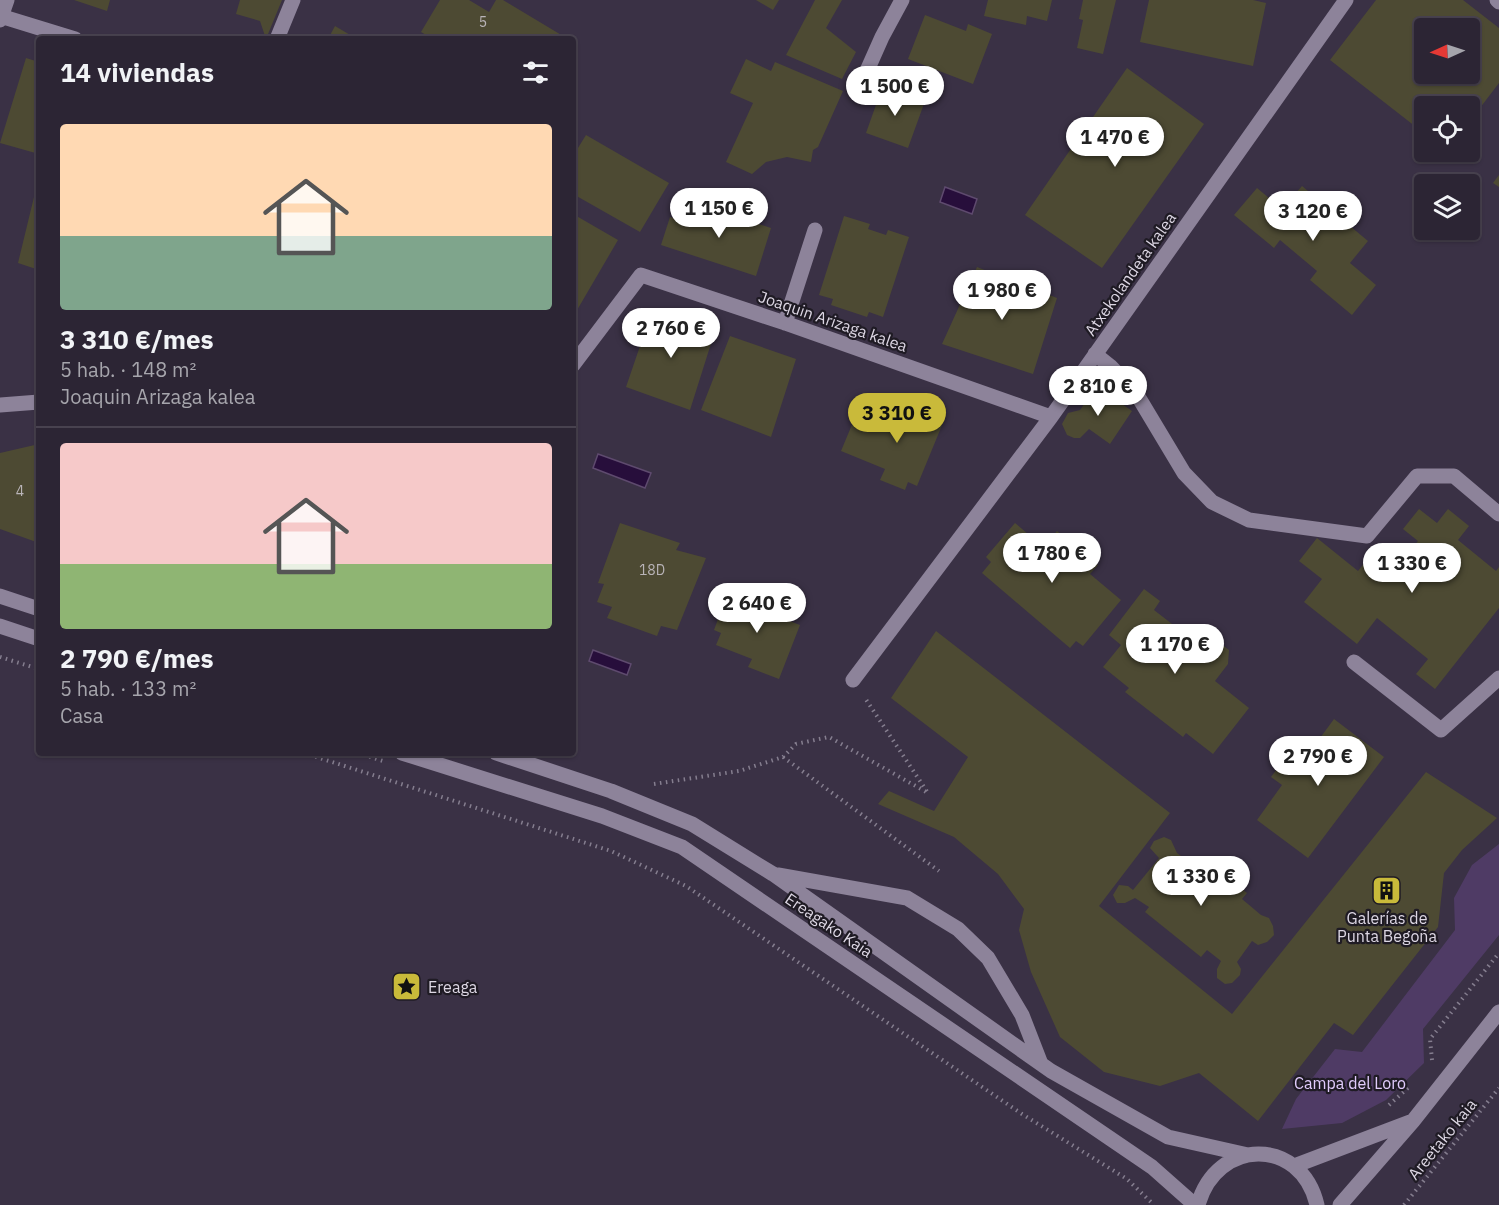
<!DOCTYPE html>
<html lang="es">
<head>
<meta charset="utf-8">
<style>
	body { margin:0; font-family:"IBM Plex Sans",sans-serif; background:#342d3c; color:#f1f3f6; height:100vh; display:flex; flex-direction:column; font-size:22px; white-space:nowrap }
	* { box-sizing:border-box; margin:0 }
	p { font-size:20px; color:#a6a5ac }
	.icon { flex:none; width:33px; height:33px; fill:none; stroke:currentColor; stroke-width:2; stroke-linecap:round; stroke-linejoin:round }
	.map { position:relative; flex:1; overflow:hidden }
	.panel { position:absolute; left:36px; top:36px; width:540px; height:720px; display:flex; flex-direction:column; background:#2c2534; border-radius:6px; box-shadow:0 2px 4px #0004,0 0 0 2px #48424f }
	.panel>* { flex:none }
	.needle { width:39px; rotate:267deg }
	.controls { position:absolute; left:1414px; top:18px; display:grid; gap:12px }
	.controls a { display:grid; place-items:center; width:66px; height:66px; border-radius:6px; background:#2c2534; box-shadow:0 2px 4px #0004,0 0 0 2px #48424f; font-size:30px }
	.price { position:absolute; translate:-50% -51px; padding:0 14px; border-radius:21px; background:#fff; color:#222; font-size:20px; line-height:39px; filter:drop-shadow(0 2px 3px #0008) }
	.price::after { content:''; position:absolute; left:50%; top:36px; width:18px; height:14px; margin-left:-9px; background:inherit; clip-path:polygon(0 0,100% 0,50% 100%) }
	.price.on { background:#c9ba3a; color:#111 }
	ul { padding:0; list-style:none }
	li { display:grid; align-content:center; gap:12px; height:318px; padding:0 24px }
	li+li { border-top:2px solid #48424f }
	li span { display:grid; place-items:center; height:186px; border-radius:6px; color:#555 }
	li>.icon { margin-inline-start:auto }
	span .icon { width:108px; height:108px; fill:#fffc; stroke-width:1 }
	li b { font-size:26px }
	h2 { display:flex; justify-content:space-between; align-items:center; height:72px; padding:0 24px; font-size:26px }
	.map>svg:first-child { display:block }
</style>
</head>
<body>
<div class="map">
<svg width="1499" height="1205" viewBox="0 0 1499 1205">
	<rect width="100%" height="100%" fill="#3a3145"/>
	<path fill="#4f3b65" d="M1499 844V935L1423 1029 1424 1063 1386 1100 1342 1123 1282 1129 1296 1099 1335 1049 1362 1052 1455 930 1454 898 1472 865Z"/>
	<path fill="#270e3b" stroke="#5e4a6e" stroke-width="1.5" d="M945 187 977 199 972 214 940 202Z
		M598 454 651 473 645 488 593 468Z
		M593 650 631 664 627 675 589 661Z"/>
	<path fill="#4d4a33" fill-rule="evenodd" d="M74 0H110L107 11Z
		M240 0H282L266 39 260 21 236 14Z
		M440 0H469L489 12 496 0H503L568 39H433L421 32Z
		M756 0H779L773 10Z
		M815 0H842L826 28 856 52 842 79 786 55Z
		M988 0H1052L1047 21 1027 16 1026 25 984 16Z
		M1083 0H1116L1103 54 1077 48 1083 20 1079 19Z
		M1149 0H1253L1266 3 1253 66 1140 42Z
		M1376 0H1463L1499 28V83L1470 121V106H1425V134L1330 60ZM1425 28H1470V74H1425Z
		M925 15 966 31 968 24 992 34 973 84 908 59Z
		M335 26 357 39H328Z
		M26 58 39 62V154L0 143Z
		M746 59 771 71 775 62 843 91 818 147 813 150 811 162 787 157 766 162 752 174 726 162 753 103 730 93Z
		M1127 68 1204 124 1102 268 1025 215Z
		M883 85 925 101 908 148 866 133Z
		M586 135 669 183 640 232 573 194V156Z
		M1499 175V187L1493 183Z
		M1302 186 1368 241 1350 263 1376 285 1352 315 1310 280 1317 271 1280 240 1274 248 1234 215 1257 188 1282 209Z
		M34 197 39 199V270L18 263Z
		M693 203 771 228 756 276 661 245 670 217 687 223Z
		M573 214 618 240 573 317Z
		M844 216 870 224 868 229 886 235 888 230 909 237 883 317 869 312 867 317 831 305 833 299 819 295Z
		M977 267 1057 298 1033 374 942 344Z
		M653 308 715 331 690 410 626 387Z
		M730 336 796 359 771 437 701 410Z
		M1097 386 1132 411 1110 444 1089 429 1080 438H1074L1067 435 1062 424 1068 413 1080 410Z
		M906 401 945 418 917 486 908 482 905 490 880 480 885 469 841 451 856 415 894 430Z
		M39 444V543L0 529V453Z
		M1419 509 1437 523 1448 509 1469 526 1458 540 1496 571 1499 567V608L1435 689 1416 674 1428 659 1377 618 1357 644 1304 602 1322 579 1299 561 1317 538 1358 571 1368 558 1390 576 1418 541 1403 529Z
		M620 523 680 543 676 550 706 558 677 630 661 626 657 636 607 618 612 607 597 602 604 584 598 583Z
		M1015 523 1043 547 1057 531 1098 565 1090 574 1121 600 1083 646 1076 641 1070 648 982 573 991 562 986 557Z
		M1144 589 1160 601 1154 610 1194 641 1211 636 1229 650 1228 664 1215 681 1249 708 1213 754 1186 733 1183 737 1125 692 1129 688 1103 667 1121 645 1109 635Z
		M738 593 782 611 779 617 800 625 779 679 748 667 752 659 716 645 721 633 714 630 724 603 732 607Z
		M936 631 1170 813 1099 906 1232 1014 1426 772 1497 818 1462 850 1444 873 1438 927 1353 1035 1334 1023 1258 1121 1199 1073 1160 1086 1104 1072 1060 1037 1031 972 1019 930 1024 909 998 874 954 837 878 804 889 791 934 811 968 757 891 698Z
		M1334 719 1384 757 1308 858 1257 820 1282 785 1271 777 1296 743 1309 753Z
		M1164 837 1171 840 1177 853 1200 870 1206 861 1219 870 1222 864 1233 863 1245 872 1246 881 1241 888 1247 893 1242 899 1261 915 1269 918 1273 926 1274 935 1267 942 1258 945 1252 941 1237 962 1241 969 1240 975 1232 983 1225 984 1217 978V969L1221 961 1207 950 1201 957 1145 912 1149 907 1135 898 1125 903H1117L1113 895 1119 885 1128 886 1133 890 1159 858 1150 848 1154 841Z"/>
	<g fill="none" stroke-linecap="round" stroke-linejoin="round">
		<path stroke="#857e8f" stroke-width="4" stroke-dasharray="1.5 4.5" stroke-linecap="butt" d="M0 657 39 669
			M304 753 611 851 686 886 1022 1114 1127 1179 1154 1205
			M358 753 383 761
			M783 757 939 871
			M654 784 739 771 783 757 796 744 829 737 928 793 865 698
			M1432 1060 1430 1039 1499 953
			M1389 1105 1410 1086
			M1404 1205 1499 1088"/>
		<path stroke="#8d839a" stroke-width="15" d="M1497 0 1499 2
			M0 16 75 39
			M0 20 7 0
			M277 39 293 0
			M858 91 882 37 902 0
			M785 323 815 230
			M1095 354 1110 366 1136 393 1184 473 1212 502 1249 520 1367 536 1417 476H1454L1499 514
			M573 365 641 275 785 323 1051 417
			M0 405 39 402
			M0 596 39 609
			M0 626 39 639
			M1354 662 1441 730 1499 678
			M853 680 1051 417 1346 0
			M402 753 602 816 682 847 1152 1167 1195 1205
			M496 753 611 791 692 824 773 874 1051 1071 1168 1137 1248 1155
			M778 875 907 898 958 929 988 958 1022 1015 1041 1064
			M1294 1166 1410 1122
			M1198 1205C1216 1138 1301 1136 1317 1205
			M1340 1205 1413 1121 1499 1012"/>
	</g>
	<defs>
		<symbol id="building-square" viewBox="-11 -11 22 22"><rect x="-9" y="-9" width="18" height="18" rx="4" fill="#c9ba3a" stroke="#1f1b24"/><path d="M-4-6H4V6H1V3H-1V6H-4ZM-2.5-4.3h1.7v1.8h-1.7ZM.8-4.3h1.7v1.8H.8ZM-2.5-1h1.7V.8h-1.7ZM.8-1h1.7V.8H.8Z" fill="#111"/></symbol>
		<symbol id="sight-square" viewBox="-11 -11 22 22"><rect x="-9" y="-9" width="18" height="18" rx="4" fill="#c9ba3a" stroke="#1f1b24"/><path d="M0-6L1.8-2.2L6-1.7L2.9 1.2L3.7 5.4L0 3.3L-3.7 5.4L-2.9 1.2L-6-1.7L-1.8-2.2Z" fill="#111"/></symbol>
	</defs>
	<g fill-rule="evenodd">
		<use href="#building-square" x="1370" y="874" width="33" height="33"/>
		<use href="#sight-square" x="390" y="970" width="33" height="33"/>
	</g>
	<g text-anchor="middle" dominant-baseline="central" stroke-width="4.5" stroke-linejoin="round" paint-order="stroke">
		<g font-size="14" fill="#b9b4b8">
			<text x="483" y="22">5</text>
			<text x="20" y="491">4</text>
			<text x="652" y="570">18D</text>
		</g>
		<g font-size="16" fill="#ddd7e4" stroke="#1f1b24">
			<text transform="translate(1130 274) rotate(-55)">Atxekolandeta kalea</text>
			<text transform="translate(833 321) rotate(19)">Joaquin Arizaga kalea</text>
			<text transform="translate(829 925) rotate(34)">Ereagako Kaia</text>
			<text transform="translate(1442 1139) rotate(-51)">Areetako kaia</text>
		</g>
		<g font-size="16" fill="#ddd7e4" stroke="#1f1b24">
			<text x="1387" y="918">Galerías de<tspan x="1387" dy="18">Punta Begoña</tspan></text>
			<text x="428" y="987" text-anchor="start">Ereaga</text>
		</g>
		<g font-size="16" fill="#e1ccfc" stroke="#1f1b24">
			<text x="1350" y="1083">Campa del Loro</text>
		</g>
	</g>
</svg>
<div class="controls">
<a><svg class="needle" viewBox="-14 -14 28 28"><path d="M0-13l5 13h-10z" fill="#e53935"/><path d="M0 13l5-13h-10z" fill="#a6a5ac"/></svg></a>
<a><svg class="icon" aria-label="locate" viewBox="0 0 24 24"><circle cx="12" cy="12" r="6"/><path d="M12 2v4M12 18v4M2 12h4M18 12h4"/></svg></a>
<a><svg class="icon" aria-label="layers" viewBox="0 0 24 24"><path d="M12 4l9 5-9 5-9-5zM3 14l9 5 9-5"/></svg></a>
</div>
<b class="price" style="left:895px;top:117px">1 500 €</b>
<b class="price" style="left:1115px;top:168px">1 470 €</b>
<b class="price" style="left:719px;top:239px">1 150 €</b>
<b class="price" style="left:1313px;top:242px">3 120 €</b>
<b class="price" style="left:1002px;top:321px">1 980 €</b>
<b class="price" style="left:671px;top:359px">2 760 €</b>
<b class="price" style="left:1098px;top:417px">2 810 €</b>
<b class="price on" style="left:897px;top:444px">3 310 €</b>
<b class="price" style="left:1052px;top:584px">1 780 €</b>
<b class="price" style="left:1412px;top:594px">1 330 €</b>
<b class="price" style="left:757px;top:634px">2 640 €</b>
<b class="price" style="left:1175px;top:675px">1 170 €</b>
<b class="price" style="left:1318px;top:787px">2 790 €</b>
<b class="price" style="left:1201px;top:907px">1 330 €</b>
<section class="panel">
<h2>14 viviendas<svg class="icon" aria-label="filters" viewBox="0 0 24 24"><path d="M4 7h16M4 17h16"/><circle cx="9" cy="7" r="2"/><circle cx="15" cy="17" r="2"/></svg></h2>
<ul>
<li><span style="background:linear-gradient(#ffd9b3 60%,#7fa58c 0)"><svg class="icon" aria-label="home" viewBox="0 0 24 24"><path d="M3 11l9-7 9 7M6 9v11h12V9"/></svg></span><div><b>3 310 €/mes</b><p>5 hab. · 148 m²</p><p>Joaquin Arizaga kalea</p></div></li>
<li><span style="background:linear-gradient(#f6c9c9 65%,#8fb573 0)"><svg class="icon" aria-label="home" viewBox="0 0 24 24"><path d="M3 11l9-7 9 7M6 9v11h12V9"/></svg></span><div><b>2 790 €/mes</b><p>5 hab. · 133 m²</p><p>Casa</p></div></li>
</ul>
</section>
</div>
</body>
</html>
